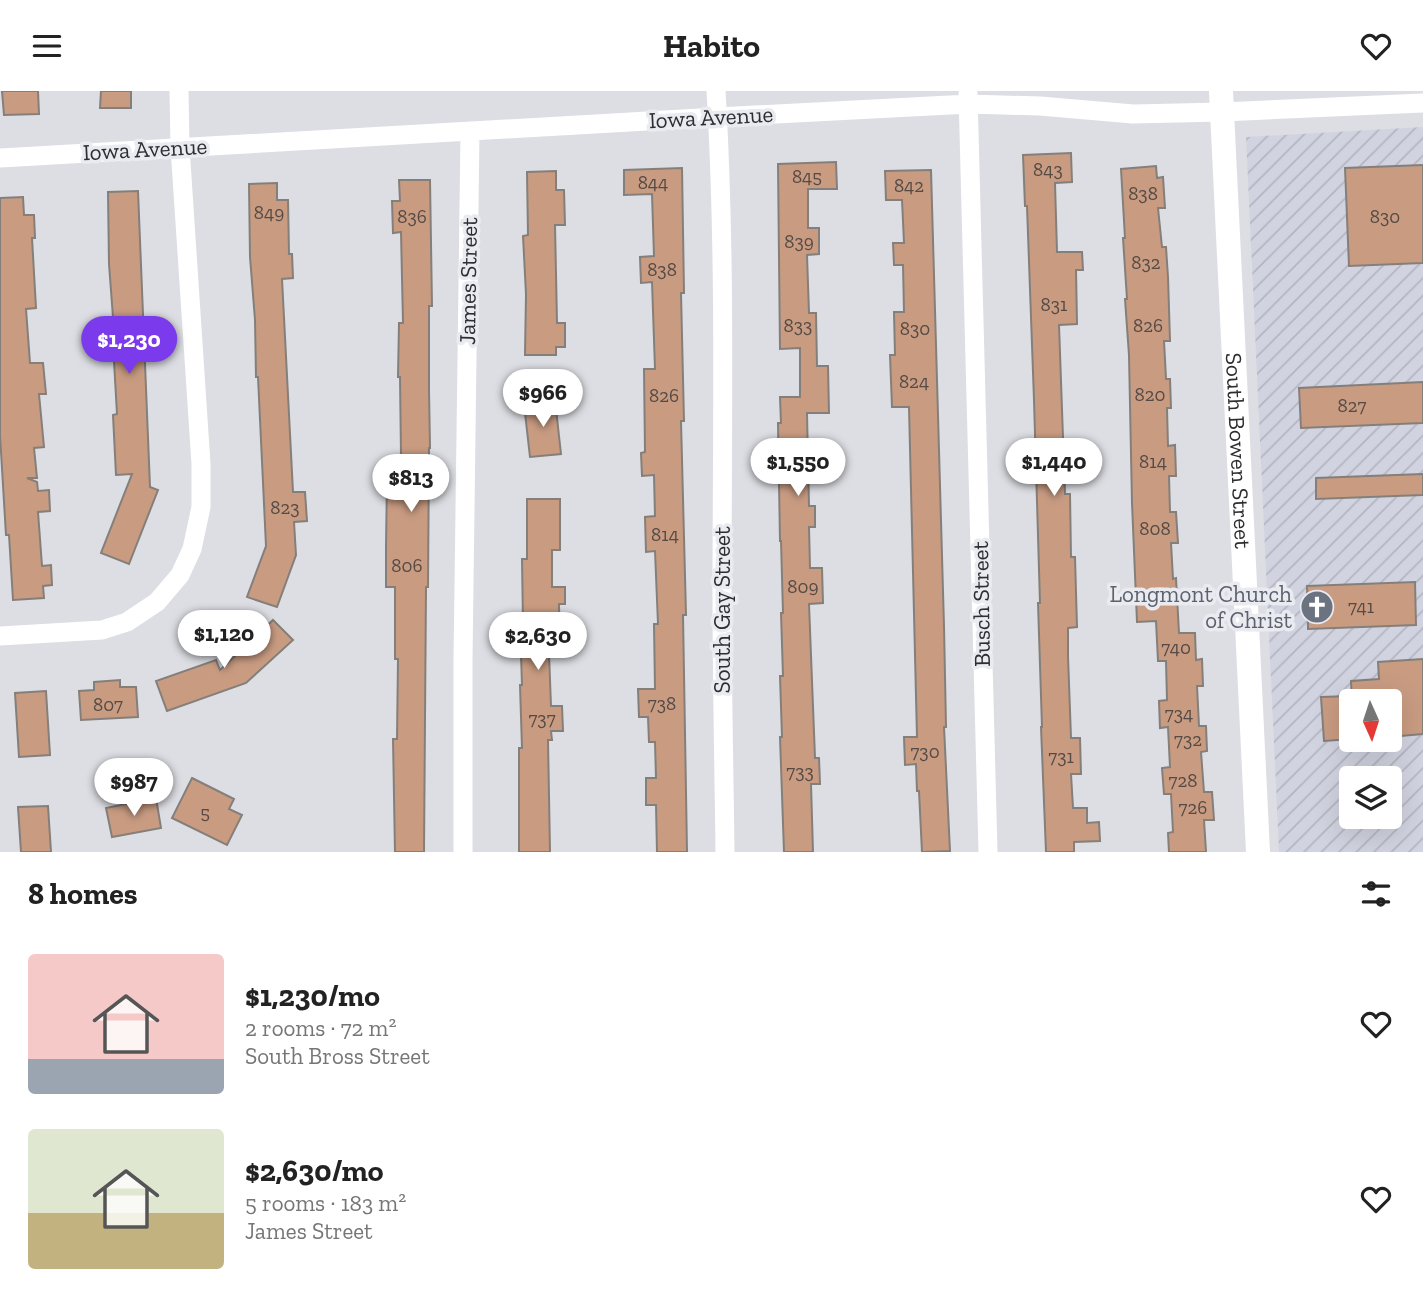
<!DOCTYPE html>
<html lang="en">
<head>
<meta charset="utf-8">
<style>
	body { margin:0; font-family:"Zilla Slab",serif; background:#f2f2f2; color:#222; height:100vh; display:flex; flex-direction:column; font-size:26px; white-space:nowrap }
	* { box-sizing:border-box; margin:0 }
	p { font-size:23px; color:#767676 }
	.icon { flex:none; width:38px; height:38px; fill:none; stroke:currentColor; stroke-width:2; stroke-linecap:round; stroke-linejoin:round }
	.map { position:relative; height:761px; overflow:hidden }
	.side { display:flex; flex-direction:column; background:#fff; flex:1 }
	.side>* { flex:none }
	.needle { width:46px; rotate:177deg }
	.tools { position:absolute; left:1339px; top:598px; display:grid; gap:14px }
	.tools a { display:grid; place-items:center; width:63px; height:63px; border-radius:7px; background:#fff; box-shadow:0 7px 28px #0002; font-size:35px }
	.price { position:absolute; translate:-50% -60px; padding:0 16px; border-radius:24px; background:#fff; color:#222; font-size:23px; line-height:46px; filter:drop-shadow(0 2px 4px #0008) }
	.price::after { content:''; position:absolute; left:50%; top:42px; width:21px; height:16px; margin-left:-10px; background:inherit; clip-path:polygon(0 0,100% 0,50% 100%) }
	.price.on { background:#7c3aed; color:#fff }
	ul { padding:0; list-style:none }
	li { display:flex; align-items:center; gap:21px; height:175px; padding:0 28px }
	li span { display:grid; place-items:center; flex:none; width:196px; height:140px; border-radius:7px; color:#555 }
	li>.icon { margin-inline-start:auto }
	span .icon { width:84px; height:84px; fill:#fffc; stroke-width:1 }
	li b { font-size:30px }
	h2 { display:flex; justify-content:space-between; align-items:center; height:84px; padding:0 28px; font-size:30px }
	header { display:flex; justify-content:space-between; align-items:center; height:91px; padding:0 28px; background:#fff; font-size:32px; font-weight:700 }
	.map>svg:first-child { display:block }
</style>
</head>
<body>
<header><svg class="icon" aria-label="menu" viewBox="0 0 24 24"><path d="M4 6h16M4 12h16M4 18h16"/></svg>Habito<svg class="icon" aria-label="heart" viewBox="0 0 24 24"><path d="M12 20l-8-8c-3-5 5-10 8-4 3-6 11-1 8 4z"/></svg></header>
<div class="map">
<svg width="1423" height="761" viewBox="0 0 1423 761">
	<defs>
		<pattern id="industrial-furrows" width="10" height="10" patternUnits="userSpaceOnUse" patternTransform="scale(1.75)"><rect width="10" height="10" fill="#d1d3e0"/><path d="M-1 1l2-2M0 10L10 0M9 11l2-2" fill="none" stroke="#b4b5c1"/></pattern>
	</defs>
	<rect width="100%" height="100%" fill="#dddee3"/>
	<path fill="url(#industrial-furrows)" fill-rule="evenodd" d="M1423 36V761H1279L1246 46ZM1351 611H1390V649H1351ZM1351 688H1390V726H1351Z"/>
	<path fill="#c99c82" stroke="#847f7b" stroke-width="2" d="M2 0H38L39 23 4 24Z
		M101 0H131V17H100Z
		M1071 62 1072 91 1055 92 1057 161H1082L1083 179H1076L1077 233 1059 234 1065 403H1070L1071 466H1075L1077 536 1068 537V565L1071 647H1080L1081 683H1071L1073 717H1087V732L1099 731 1100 750 1074 751V761H1046L1041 636H1042L1038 512H1040L1034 309 1027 115H1025L1023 64Z
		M836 71 837 98H808V137H819V163L807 164 809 222H816L817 275H828L829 322H807L809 415H815V436H809L810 477H822L823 512 809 513 815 667H819L820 693H811L813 761H784L780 646H782L780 585H783L781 522H783L781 450H780L778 332H781L780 306H800V257L780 258 778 73Z
		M1423 74V172L1349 175 1345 77Z
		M1156 75 1157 87 1163 86 1165 117H1158L1162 156H1166L1168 186 1170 250H1164L1166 288H1170L1171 317H1167L1168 355 1175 354 1176 385H1169L1170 421H1176L1178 452H1171L1173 488 1176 487 1179 542H1195L1196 569 1202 568 1203 595H1197L1199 635H1206L1207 660 1201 661 1204 701H1212L1214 729H1204L1206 761H1169L1168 742 1173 741 1171 703H1164L1162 677 1170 676 1168 636 1160 637 1159 610 1167 609 1166 570H1158L1156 530 1137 531 1132 412 1129 264 1125 208H1127L1123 147H1125L1121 78Z
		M682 77 684 202H681L684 330H681L686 524H683L687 761H657L656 714H646V687H656L655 651H649L648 626H639L638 598H655L654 533H658L655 460 646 461 645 426 655 425 654 384 642 385 641 362 645 361 644 278H655L652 191 641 192 640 166 654 165 652 103 624 104V79Z
		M931 79 944 535 946 636H944L950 760 922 761 919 700H917L916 673 905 674 904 646H917L909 316H892L890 264H895L894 221H904L903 174H894L893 152H904L902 109H886L885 80Z
		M556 80V99H564L565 134H555L557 232H565V256H556V264H525L526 203 523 145 528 144 527 81Z
		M399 89H430L432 215H429V299L430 357H429L428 496H426L424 761H395L393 648H397L398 568H395V496H386V457L387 385H399V364H401L400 286H398L399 232H403L401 141 393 142 392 110H400Z
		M277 92V109H288L289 163H292L293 187 282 188 293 401H305L307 430 294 431 296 464 277 516 247 506 266 455 258 286H256L255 229 250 166 249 93Z
		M138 100 150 396 158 399 129 473 101 462 132 383 116 384 113 324 117 323 113 253H115L109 173 108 101Z
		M23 106 24 124H34L35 147H32L36 217 26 218 30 272H43L46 303H39L44 356 34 357 37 387H27L37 391 38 400 49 399 50 420 38 421 42 475 51 474 52 494 43 495 44 507 13 509 9 444H6L0 344V107Z
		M1423 291V332L1301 337 1299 297Z
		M555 309 561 363 530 366 524 313Z
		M1423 383V404L1316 408V387Z
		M527 408H560V459H552V496H565V513H559L560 563H549L551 615H562L563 640H551L552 649H548L550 761H519V657H522L520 594H522L520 532H523L522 468H527Z
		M1415 491 1416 534 1308 538 1307 495Z
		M273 529 293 549 246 592 167 620 156 590 216 569 220 579Z
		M1423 568V643L1390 646V611H1352L1351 590 1379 588 1378 571Z
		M120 589V596H136L138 626 81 629 79 600 94 599V591Z
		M46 600 50 664 19 666 15 602Z
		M1351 605V648L1324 650 1321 606Z
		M192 687 234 708 229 718 242 724 227 754 172 727Z
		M156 707 161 737 112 746 106 717Z
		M48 715 51 761H21L18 716Z"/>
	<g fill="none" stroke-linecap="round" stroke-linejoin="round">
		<path stroke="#fff" stroke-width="19" d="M716 0C726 168 722 337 722 506 722 591 724 676 725 761
			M968 3 988 761
			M0 67 717 26 969 13 1040 15 1133 23 1222 21 1423 12
			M0 545 102 539 127 531 157 511 180 484 192 458 201 416V373L180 56 179 0
			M463 761V570L470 40"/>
		<path stroke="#fff" stroke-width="24" id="s1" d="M1221 0 1258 761"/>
	</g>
	<defs>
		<symbol id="church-disc" viewBox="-11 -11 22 22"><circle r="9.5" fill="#6b7280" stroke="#eaebf1"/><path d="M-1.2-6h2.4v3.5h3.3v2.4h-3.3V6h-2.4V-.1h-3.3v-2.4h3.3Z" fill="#fff"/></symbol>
	</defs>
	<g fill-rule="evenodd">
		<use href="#church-disc" x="1298" y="497" width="38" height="38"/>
	</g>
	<g text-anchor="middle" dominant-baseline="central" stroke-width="7" stroke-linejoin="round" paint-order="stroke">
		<g font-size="19" fill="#554a45">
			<text x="1048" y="78">843</text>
			<text x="807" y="85">845</text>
			<text x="653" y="91">844</text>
			<text x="909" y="94">842</text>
			<text x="1143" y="102">838</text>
			<text x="269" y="121">849</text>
			<text x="412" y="125">836</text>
			<text x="1385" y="125">830</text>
			<text x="799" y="150">839</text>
			<text x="1146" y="171">832</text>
			<text x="662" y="178">838</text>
			<text x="1054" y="213">831</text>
			<text x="798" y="234">833</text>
			<text x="1148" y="234">826</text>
			<text x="915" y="237">830</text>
			<text x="914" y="290">824</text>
			<text x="1150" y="303">820</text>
			<text x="664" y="304">826</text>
			<text x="1352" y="314">827</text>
			<text x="1153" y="370">814</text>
			<text x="285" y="416">823</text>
			<text x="1155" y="437">808</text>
			<text x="665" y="443">814</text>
			<text x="407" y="474">806</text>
			<text x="803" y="495">809</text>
			<text x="1361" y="515">741</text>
			<text x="1176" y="556">740</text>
			<text x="662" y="612">738</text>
			<text x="108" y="613">807</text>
			<text x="1179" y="622">734</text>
			<text x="542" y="627">737</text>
			<text x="1188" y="648">732</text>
			<text x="925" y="660">730</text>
			<text x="1061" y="665">731</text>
			<text x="800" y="680">733</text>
			<text x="1183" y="689">728</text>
			<text x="1193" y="716">726</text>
			<text x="205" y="721">5</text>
		</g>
		<g font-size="23" fill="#2e2e31" stroke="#eaebf1">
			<text transform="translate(711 26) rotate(-3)">Iowa Avenue</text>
			<text transform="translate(145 58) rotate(-3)">Iowa Avenue</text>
			<text transform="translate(468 190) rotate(-89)">James Street</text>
			<text stroke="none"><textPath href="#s1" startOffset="360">South Bowen Street</textPath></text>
			<text transform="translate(981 513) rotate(-91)">Busch Street</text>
			<text transform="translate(722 519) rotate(-90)">South Gay Street</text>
		</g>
		<g font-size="23" fill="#5b616d" stroke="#eaebf1" text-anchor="end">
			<text x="1292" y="503">Longmont Church<tspan x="1292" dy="26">of Christ</tspan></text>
		</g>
	</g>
</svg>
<div class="tools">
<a><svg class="needle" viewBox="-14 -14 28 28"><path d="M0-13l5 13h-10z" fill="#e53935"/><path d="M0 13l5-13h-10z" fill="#767676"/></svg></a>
<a><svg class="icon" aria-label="layers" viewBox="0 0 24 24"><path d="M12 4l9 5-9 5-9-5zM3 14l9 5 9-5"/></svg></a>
</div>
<b class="price on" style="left:129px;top:285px">$1,230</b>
<b class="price" style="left:543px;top:338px">$966</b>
<b class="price" style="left:798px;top:407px">$1,550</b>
<b class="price" style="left:1054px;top:407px">$1,440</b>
<b class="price" style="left:411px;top:423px">$813</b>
<b class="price" style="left:224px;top:579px">$1,120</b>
<b class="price" style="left:538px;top:581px">$2,630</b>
<b class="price" style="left:134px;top:727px">$987</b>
</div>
<section class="side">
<h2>8 homes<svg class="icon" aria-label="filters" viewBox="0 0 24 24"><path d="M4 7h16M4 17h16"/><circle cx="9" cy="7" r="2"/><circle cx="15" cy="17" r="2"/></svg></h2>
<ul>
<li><span style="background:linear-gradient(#f6c9c9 75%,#9aa5b1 0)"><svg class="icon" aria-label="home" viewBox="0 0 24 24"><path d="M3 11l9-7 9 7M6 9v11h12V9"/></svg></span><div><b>$1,230/mo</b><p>2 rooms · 72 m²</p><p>South Bross Street</p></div><svg class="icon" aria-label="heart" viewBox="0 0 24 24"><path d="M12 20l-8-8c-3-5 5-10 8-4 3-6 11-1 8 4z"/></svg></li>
<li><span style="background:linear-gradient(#dfe7d0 60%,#c2b280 0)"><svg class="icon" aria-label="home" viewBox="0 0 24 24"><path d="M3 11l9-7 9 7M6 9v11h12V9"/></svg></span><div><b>$2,630/mo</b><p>5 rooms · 183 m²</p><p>James Street</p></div><svg class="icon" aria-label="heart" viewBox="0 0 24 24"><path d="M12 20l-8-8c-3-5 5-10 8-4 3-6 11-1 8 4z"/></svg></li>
</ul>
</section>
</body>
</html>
